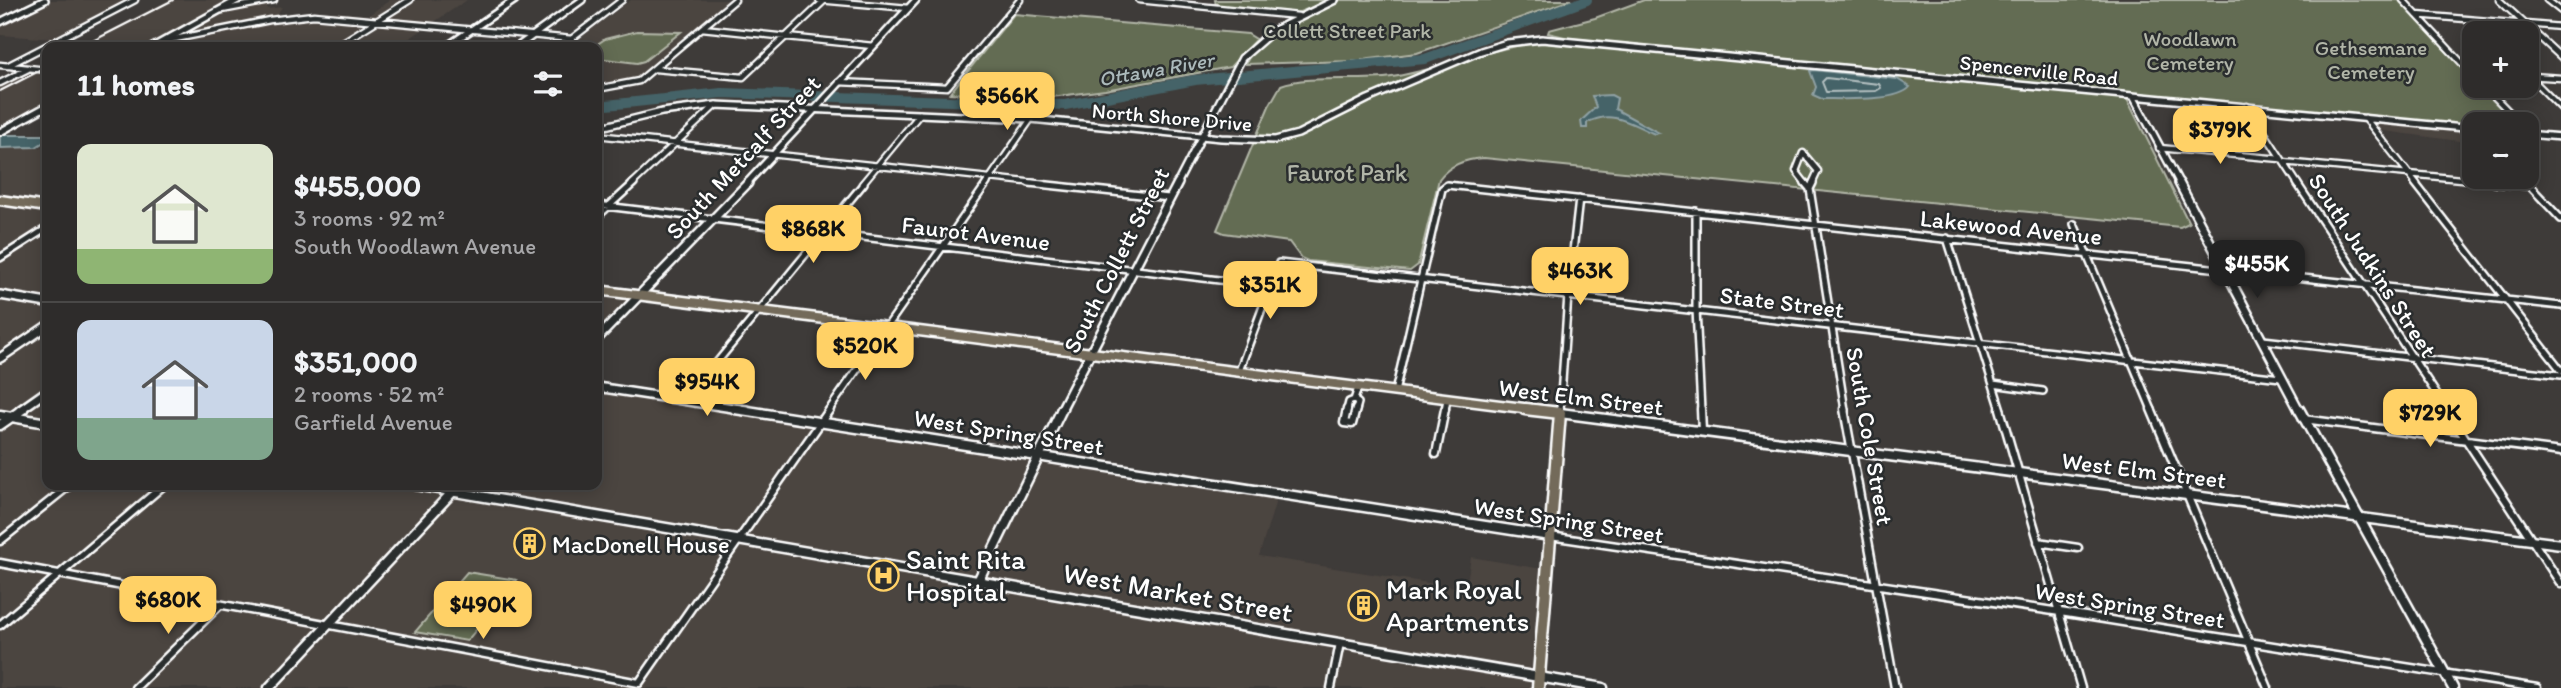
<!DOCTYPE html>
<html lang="en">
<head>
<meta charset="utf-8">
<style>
	body { margin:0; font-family:Itim,sans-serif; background:#3a3837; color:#f1f3f6; height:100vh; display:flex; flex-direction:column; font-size:26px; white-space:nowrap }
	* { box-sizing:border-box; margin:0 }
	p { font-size:23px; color:#a7a7a9 }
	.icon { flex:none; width:38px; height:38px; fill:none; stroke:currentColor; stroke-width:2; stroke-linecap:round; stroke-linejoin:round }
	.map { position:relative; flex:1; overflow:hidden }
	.sheet { position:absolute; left:42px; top:42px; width:560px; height:448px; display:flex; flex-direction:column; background:#2e2c2b; border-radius:14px; box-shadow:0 4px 18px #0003,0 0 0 2px #494847 }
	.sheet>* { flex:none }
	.tools { position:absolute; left:2462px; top:21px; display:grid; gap:14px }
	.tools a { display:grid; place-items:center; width:77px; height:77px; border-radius:14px; background:#2e2c2b; box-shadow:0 4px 18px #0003,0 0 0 2px #494847; font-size:35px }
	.price { position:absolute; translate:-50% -60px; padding:0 16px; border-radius:14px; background:#ffd166; color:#111; font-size:23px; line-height:46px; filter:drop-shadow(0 2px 4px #0008) }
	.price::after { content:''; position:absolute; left:50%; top:42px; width:21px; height:16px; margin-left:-10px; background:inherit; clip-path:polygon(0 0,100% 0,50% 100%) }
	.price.on { background:#222; color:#fff }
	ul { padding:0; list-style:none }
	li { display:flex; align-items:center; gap:21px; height:175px; padding:0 35px }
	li+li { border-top:2px solid #494847 }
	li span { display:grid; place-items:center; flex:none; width:196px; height:140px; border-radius:14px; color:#555 }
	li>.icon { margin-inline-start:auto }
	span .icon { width:84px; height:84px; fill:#fffc; stroke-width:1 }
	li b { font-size:30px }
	h2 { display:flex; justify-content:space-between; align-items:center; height:84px; padding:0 35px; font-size:30px }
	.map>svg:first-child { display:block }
</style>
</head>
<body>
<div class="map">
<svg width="2561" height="688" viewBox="0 0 2561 688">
	<rect width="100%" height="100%" fill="#3e3b39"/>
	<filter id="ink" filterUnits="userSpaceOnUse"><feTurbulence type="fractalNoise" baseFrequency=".0143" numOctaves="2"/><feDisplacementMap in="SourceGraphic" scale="14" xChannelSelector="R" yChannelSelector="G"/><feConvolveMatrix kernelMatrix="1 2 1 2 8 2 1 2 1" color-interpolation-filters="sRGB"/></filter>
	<g filter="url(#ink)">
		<path fill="#4c4540" d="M50 0H129L54 39 0 35V25Z
			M169 0H241L223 10 267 3V9L282 7 275 17 334 12 369 15 390 0H467L398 46 401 47H78Z
			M631 0H728L634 81 597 85V47H568Z
			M47 63V103L0 126V87Z
			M2370 121 2474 131V143L2377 130Z
			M28 147 47 148V485H597V387L1277 497 1259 556 1466 589 1471 557 1548 570 1538 688H0V148Z
			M597 290 638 295 597 339Z"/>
		<path fill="#646c52" stroke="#b2b6a8" stroke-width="2" d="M1215 0H1331L1297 13 1216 5Z
			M1340 0H1572L1417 53 1354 61 1246 64C1256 34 1313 12 1340 0Z
			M1644 0H2400L2474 79V86H2481L2517 124H2474V127L1569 38 1548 33 1549 30 1595 18Z
			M1014 14 1248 34 1256 39 1230 67 1105 90 1044 98 950 93Z
			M637 31 681 32 644 61 637 63 597 58V47H593L605 39Z
			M1549 41 2126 97 2189 223 2180 227 1484 158C1466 159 1450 164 1439 179L1418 265 1410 271 1308 261 1301 258 1289 242 1224 233 1217 230 1269 106 1281 85C1307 75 1360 82 1392 77 1446 68 1495 46 1549 41Z
			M467 572 517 580 467 641 415 632Z"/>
		<path fill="#456367" stroke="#8fa1a4" stroke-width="2" d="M1814 70 1897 79 1910 87C1898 102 1842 99 1822 99L1813 95 1816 87 1810 71Z
			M1611 95 1617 98 1615 109 1659 133 1655 134C1631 124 1612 109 1587 123V128H1582L1581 121 1596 107 1592 96Z
			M0 135H47V140L36 147 0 148Z"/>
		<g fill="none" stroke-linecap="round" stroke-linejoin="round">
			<path stroke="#b5c1c2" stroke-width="2" d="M1826 78 1879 84 1881 88 1876 91 1826 92 1822 82Z"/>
			<path stroke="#456367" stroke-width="10" d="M597 106 722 93 1065 105 1195 80 1425 59 1587 0"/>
			<defs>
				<path id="street-far2" d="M819 0 908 8
					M1139 0 1298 16
					M2403 0 2474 76
					M2499 0 2561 57
					M2547 0 2561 11
					M222 10 274 0
					M2417 15 2561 27
					M2473 21 2485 33
					M702 28 873 46
					M165 41 270 20 314 15 572 39
					M335 47 410 0
					M561 47 622 0
					M0 65 47 70
					M7 66 135 0
					M655 69 743 77 825 0
					M2527 74 2561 108
					M2530 76 2561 78
					M839 82 947 87 1020 0
					M0 83 28 69
					M2484 86 2521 124
					M597 89 639 81 735 0
					M2247 106 2298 184
					M2365 118 2417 184
					M597 135 1044 184
					M2159 148 2281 159
					M2284 162 2513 184
					M2522 177 2529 184
					M632 184 716 105
					M862 184 920 114
					M986 184 1031 119
					M1806 184 1796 171 1803 153 1818 171 1812 184"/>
				<path id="street-far1" d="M1029 183 1169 198
					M1805 183 1810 189
					M2297 183 2447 410
					M2415 183 2561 370
					M2495 183 2531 186
					M2527 183 2561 219
					M1810 189 1845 410
					M1810 189 1813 183
					M597 205 1269 286
					M1696 211V309L1701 410
					M597 217 634 183
					M2074 224 2152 410
					M1947 238 2001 410
					M0 258 47 228
					M2263 340 2561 375
					M1239 371 1279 263 2281 378
					M1993 384 2043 391
					M1395 392 1442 189 1447 185 2561 306
					M686 400 864 183
					M1354 400 1358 403 1356 410
					M1354 400 1358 388
					M829 410 987 183
					M1347 410 1349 402 1354 400
					M1445 410 1447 399
					M1560 410 1568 295 1579 199"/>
				<path id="street" d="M1347 409 1344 423 1352 424 1356 409
					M1701 409 1702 432
					M1844 409 1895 688
					M2000 409 2081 688
					M2151 409 2268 688
					M2446 409 2561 584
					M1560 412V409
					M2303 419 2561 452
					M1436 454 1445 409
					M1550 536 2060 612 2537 688
					M0 541 70 485
					M2038 542 2078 548
					M0 563 639 683 830 409
					M0 625 164 485
					M135 688 220 605
					M1331 688 1340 643"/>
				<path id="secondary-far2" d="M0 22 45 0
					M153 47 238 0
					M446 47 515 0
					M517 47 582 0
					M2133 96 2180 184
					M597 128 662 112 716 105 1031 119 1221 138 1275 140 1298 134 1368 99 1481 51 1507 43 1542 39 2474 129
					M0 132 47 106
					M2527 134 2561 137
					M746 184 916 0
					M1177 184 1242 58 1273 31 1335 0"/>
				<path id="secondary-far1" d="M2179 183 2299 410
					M0 295 47 303
					M597 339 748 183
					M0 358 47 326
					M597 387 746 410
					M20 410 47 391
					M1061 410 1178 183"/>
				<path id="secondary" d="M735 409 1550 536
					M2299 409 2453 688
					M1560 413 2561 544
					M0 415 47 423
					M0 425 23 409
					M415 485 1603 688
					M978 581 1062 409
					M269 688 459 485"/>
				<path id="primary-far1" d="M0 200 47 207
					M597 290 1539 410"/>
				<path id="primary" d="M1525 409 1560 413 1538 688"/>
			</defs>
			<use href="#street-far2" stroke="#fff" stroke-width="9"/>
			<use href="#street-far1" stroke="#fff" stroke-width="10"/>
			<use href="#street" stroke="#fff" stroke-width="11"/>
			<use href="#secondary-far2" stroke="#fff" stroke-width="10"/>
			<use href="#secondary-far1" stroke="#fff" stroke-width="12"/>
			<use href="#secondary" stroke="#fff" stroke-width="13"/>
			<use href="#primary-far1" stroke="#fff" stroke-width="13"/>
			<use href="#primary" stroke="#fff" stroke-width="15"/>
			<use href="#street-far2" stroke="#2a2d2e" stroke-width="4.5"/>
			<use href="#street-far1" stroke="#2a2d2e" stroke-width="5"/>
			<use href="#street" stroke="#2a2d2e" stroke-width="6"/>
			<use href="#secondary-far2" stroke="#2a2d2e" stroke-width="5"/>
			<use href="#secondary-far1" stroke="#2a2d2e" stroke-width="7"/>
			<use href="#secondary" stroke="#2a2d2e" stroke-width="8"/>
			<use href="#primary-far1" stroke="#736b5a" stroke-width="8"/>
			<use href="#primary" stroke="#736b5a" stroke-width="10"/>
			<path stroke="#fff" stroke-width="2" d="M81 47 173 0
				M0 91 47 67"/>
		</g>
	</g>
	<defs>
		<symbol id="building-ring" viewBox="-11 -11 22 22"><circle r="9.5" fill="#2a2d2e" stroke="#ffd166" stroke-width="1.5"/><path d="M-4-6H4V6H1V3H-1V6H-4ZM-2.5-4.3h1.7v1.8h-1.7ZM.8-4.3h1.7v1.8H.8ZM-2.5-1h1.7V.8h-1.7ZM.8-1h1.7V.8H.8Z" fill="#ffd166"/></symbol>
		<symbol id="hospital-ring" viewBox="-11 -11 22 22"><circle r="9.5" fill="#2a2d2e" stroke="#ffd166" stroke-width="1.5"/><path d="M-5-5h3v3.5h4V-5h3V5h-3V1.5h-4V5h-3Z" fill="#ffd166"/></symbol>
	</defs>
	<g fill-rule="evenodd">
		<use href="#building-ring" x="512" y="526" width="35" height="35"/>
		<use href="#hospital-ring" x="866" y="558" width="35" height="35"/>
		<use href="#building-ring" x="1346" y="588" width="35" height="35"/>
	</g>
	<g text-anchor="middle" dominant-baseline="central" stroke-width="5" stroke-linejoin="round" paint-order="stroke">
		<g font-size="21" fill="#b2b6a8" stroke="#2a2d2e">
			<text x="1347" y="30">Collett Street Park</text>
			<text x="2190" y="38">Woodlawn<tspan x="2190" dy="24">Cemetery</tspan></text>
			<text x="2371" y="47">Gethsemane<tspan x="2371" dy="24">Cemetery</tspan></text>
		</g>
		<g font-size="21" font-style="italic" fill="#abb9bb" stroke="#2a2d2e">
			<text transform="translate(1156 69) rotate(-10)">Ottawa River</text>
		</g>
		<g font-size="21" fill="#fff" stroke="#2a2d2e">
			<text transform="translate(2039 70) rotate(6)">Spencerville Road</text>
			<text transform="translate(1172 117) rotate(5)">North Shore Drive</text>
		</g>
		<g font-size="24" fill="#fff" stroke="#2a2d2e">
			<text transform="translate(743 157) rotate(-47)">South Metcalf Street</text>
			<text transform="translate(2011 227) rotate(6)">Lakewood Avenue</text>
			<text transform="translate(976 233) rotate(7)">Faurot Avenue</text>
			<text transform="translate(1116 260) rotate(-63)">South Collett Street</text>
			<text transform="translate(2373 265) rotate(57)">South Judkins Street</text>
			<text transform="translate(1782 302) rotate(7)">State Street</text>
			<text transform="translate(1581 397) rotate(7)">West Elm Street</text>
			<text transform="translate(1009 432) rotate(9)">West Spring Street</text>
			<text transform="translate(1870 436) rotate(80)">South Cole Street</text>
			<text transform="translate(2144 470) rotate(7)">West Elm Street</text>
			<text transform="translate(1569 520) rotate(9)">West Spring Street</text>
			<text transform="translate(2130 605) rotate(9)">West Spring Street</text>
		</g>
		<g font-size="24" fill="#b2b6a8" stroke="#2a2d2e">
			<text x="1347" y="172">Faurot Park</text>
		</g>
		<g font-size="24" fill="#fff" stroke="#2a2d2e" text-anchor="start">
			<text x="552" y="544">MacDonell House</text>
		</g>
		<g font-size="28" fill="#fff" stroke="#2a2d2e" text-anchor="start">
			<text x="906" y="559">Saint Rita<tspan x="906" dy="32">Hospital</tspan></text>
			<text x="1386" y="589">Mark Royal<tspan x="1386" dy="32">Apartments</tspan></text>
		</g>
		<g font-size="28" fill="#fff" stroke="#2a2d2e">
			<text transform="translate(1178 592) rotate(10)">West Market Street</text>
		</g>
	</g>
</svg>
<div class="tools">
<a>+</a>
<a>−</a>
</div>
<b class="price" style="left:1007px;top:132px">$566K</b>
<b class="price" style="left:2220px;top:166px">$379K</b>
<b class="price" style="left:813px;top:265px">$868K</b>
<b class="price on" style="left:2257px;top:300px">$455K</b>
<b class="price" style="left:1580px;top:307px">$463K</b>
<b class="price" style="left:1270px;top:321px">$351K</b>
<b class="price" style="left:865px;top:382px">$520K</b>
<b class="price" style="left:707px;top:418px">$954K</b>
<b class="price" style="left:2430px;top:449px">$729K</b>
<b class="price" style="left:168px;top:636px">$680K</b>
<b class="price" style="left:483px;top:641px">$490K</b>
<section class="sheet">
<h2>11 homes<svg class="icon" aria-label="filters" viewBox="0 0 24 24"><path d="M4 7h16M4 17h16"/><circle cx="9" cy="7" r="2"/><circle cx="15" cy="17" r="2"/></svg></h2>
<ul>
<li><span style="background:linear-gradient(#dfe7d0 75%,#8fb573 0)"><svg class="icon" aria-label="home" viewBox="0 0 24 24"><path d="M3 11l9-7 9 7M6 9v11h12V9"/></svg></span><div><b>$455,000</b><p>3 rooms · 92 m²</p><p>South Woodlawn Avenue</p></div></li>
<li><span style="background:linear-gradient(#c9d6e8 70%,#7fa58c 0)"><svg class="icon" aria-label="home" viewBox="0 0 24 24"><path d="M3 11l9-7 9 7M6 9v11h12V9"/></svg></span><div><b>$351,000</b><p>2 rooms · 52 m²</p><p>Garfield Avenue</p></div></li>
</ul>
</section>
</div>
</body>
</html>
